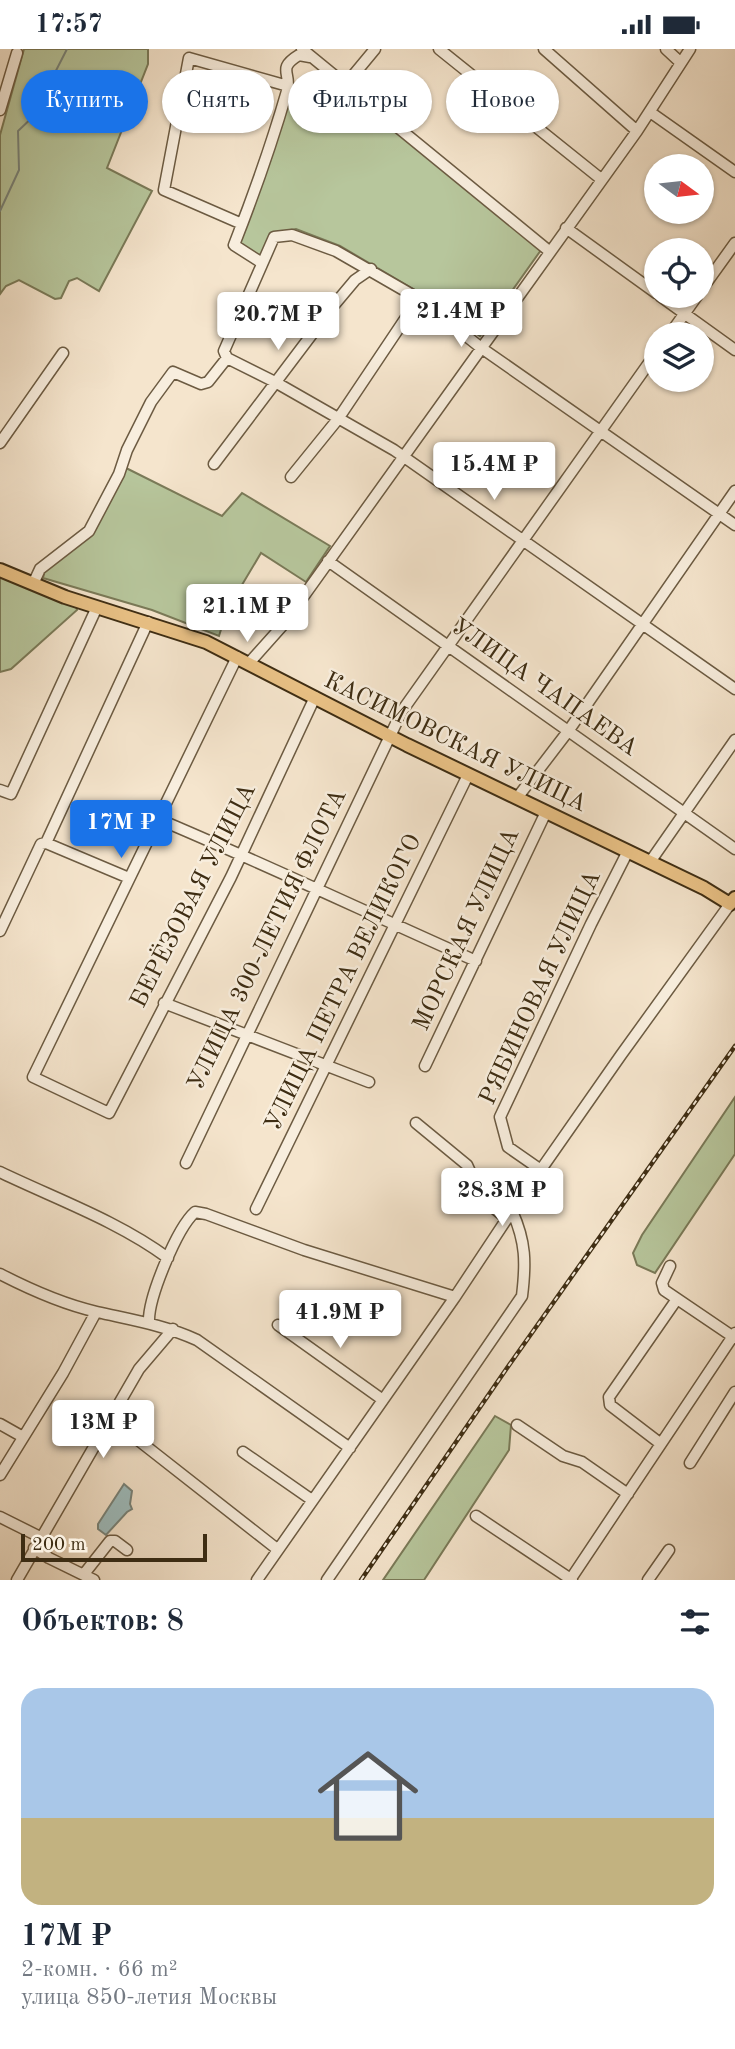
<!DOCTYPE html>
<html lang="ru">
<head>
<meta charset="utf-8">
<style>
	body { margin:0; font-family:"Old Standard TT",serif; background:#f2f2f3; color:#1f2937; height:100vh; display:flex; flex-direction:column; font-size:26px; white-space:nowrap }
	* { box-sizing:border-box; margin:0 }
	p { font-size:23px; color:#747a83 }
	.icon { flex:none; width:38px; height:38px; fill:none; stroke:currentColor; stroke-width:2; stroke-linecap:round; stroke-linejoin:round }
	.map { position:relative; height:1531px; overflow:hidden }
	.side { display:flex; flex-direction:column; background:#fff; flex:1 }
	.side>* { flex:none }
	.hud { position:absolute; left:21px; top:21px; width:693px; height:63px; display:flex; gap:14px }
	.needle { width:46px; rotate:105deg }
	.tools { position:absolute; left:644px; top:105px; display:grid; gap:14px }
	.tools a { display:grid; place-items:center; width:70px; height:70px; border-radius:50%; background:#fff; box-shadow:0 2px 5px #0004; font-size:35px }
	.scale { position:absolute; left:21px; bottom:18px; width:186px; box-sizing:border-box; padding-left:7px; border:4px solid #3e2d13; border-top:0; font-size:19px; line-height:24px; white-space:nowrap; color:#3e2d13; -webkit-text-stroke:5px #f8eede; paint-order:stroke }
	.price { position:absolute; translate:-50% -60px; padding:0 16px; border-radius:7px; background:#fff; color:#222; font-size:23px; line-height:46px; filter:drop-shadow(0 2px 4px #0008) }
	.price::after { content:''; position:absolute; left:50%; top:42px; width:21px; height:16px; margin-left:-10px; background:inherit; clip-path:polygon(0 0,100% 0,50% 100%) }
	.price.on { background:#1a73e8; color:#fff }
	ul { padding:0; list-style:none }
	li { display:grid; align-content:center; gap:14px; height:371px; padding:0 21px }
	li span { display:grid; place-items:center; height:217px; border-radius:21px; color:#555 }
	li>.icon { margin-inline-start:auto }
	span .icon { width:126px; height:126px; fill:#fffc; stroke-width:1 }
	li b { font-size:30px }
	h2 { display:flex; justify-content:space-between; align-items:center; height:84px; padding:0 21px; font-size:30px }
	.chip { padding:0 24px; border-radius:32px; background:#fff; box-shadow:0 2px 5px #0004; font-size:24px; line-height:63px }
	.chip.on { background:#1a73e8; color:#fff }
	.status { display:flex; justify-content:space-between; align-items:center; height:49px; padding:0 35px; background:#fff; direction:ltr }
	.status svg { height:19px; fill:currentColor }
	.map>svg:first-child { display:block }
</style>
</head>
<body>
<div class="status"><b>17:57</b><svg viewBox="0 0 49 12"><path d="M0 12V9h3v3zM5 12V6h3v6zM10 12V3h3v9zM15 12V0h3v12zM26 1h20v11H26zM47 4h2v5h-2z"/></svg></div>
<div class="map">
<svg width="735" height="1531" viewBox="0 0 735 1531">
	<rect width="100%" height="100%" fill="#f5e5cd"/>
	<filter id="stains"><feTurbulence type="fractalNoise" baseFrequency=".00286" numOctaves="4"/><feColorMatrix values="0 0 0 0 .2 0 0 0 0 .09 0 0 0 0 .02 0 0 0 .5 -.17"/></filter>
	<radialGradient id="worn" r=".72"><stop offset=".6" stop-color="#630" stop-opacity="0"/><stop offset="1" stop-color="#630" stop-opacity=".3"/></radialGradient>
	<path fill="#b7c69c" stroke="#7a7a58" stroke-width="2" d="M24 0H148V15L107 119 152 142 99 242 77 229 69 232 61 249 55 250 19 231 6 237 0 245V86Z
		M342 36 541 201 480 287 415 241 340 197 296 180 273 184 260 209 238 195 291 42 333 46Z
		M126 419 222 467 242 444 330 497 306 533 261 504 227 561 219 587 152 561 43 529 45 520 91 484Z
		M0 525 76 557 77 561 11 620 0 623Z
		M735 1048V1105L655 1224 637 1216 633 1204 642 1186Z
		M495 1367 511 1376 509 1401 424 1531H383Z"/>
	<path fill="#9ebdbe" stroke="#78837a" stroke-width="2" d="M124 1435 132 1442 130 1455 132 1460 127 1463 106 1486 98 1480V1475Z"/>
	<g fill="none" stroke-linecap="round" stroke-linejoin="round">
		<path stroke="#78837a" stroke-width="2" d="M0 162 19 121 18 82 38 63 43 47 67 0"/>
		<defs>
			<path id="minor" d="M302 0 549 202
				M439 0 601 130
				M544 0 637 82
				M666 0 681 14
				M346 35 375 0
				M0 61 17 4
				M650 63 735 123
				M242 175 164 141 189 9 288 37
				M566 179 656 244
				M262 214 234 196C254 145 272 94 287 42 292 24 276 20 299 6L310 8
				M702 240 735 194
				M660 247 735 301
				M670 285 697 247
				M227 309 275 333 394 401 735 640
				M0 394 63 304
				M214 415 334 256 355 231 371 220
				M291 428 338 370 407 267 421 251
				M328 512 735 800
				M33 535 40 520 89 482 119 425 127 401 151 353 173 323 201 335 208 333 227 309 224 302 274 188 292 186 336 202 421 251 480 298 735 476
				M237 608 33 1028 109 1064 231 828 315 648
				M249 614 283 576 637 82 690 0
				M0 741 11 745 97 558
				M517 749 569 681 735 442
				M158 770C265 815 370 865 476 912
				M46 794 129 829
				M650 813 735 691
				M0 882 41 795 46 794 148 573
				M164 954 369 1033
				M425 1017 546 763
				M416 1074 467 1116 482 1149 507 1170
				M186 1114 402 662 656 304
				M541 1121 508 1098 500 1068 591 875 628 802
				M0 1123C56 1150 118 1172 168 1209
				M256 1160 468 726
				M670 1217 662 1234 664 1241 735 1289
				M0 1225C31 1241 62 1255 97 1263 132 1271 164 1276 197 1291L350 1399
				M149 1273C148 1249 177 1179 195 1163L206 1165 304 1201 455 1248
				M278 1276 383 1351
				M110 1369 277 1500
				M0 1375 23 1388
				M517 1376 563 1407 582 1413 628 1445
				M661 1395 610 1356 609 1348 677 1250
				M243 1403 312 1451
				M690 1414 735 1343
				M0 1426 63 1324 96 1263
				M476 1467 572 1531
				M0 1468 40 1488
				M34 1499 49 1509 94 1531
				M84 1525 110 1492H115L127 1501
				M17 1531 139 1320 173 1280
				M257 1531 455 1248 512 1162
				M327 1531 522 1247C526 1214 526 1193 512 1162L621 1006 730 855
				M570 1531 735 1284
				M648 1531 669 1501"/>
			<path id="major" d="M0 521 65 548 206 593 407 696 704 839 730 855 735 849"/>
		</defs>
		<use href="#minor" stroke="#6c5b42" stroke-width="13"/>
		<use href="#major" stroke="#3e2d13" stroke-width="16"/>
		<use href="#minor" stroke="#f8eede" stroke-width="10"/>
		<use href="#major" stroke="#eac286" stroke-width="12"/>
		<defs>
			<path id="rail" d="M361 1531 507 1319 735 997"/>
		</defs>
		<use href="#rail" stroke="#3e2d13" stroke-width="4.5"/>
		<use href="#rail" stroke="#f8eede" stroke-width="2" stroke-dasharray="5" stroke-linecap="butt"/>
	</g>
	<g text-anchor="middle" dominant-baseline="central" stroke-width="5" stroke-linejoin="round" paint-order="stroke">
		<g font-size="24" fill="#3e2d13" stroke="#f8eede">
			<text transform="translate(544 639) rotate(35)">УЛИЦА ЧАПАЕВА</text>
			<text transform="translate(455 694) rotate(26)">КАСИМОВСКАЯ УЛИЦА</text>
			<text transform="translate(194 847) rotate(-63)">БЕРЁЗОВАЯ УЛИЦА</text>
			<text transform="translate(467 881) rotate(-65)">МОРСКАЯ УЛИЦА</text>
			<text transform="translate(268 891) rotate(-64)">УЛИЦА 300-ЛЕТИЯ ФЛОТА</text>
			<text transform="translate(344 934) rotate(-64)">УЛИЦА ПЕТРА ВЕЛИКОГО</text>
			<text transform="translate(541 939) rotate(-65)">РЯБИНОВАЯ УЛИЦА</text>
		</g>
	</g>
	<rect width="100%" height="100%" filter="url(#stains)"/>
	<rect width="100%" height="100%" fill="url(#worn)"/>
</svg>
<div class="tools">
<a><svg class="needle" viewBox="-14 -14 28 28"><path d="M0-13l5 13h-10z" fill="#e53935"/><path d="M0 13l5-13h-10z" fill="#747a83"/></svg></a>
<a><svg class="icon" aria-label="locate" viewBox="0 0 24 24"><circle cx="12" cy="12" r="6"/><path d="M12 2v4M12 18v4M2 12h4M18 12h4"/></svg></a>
<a><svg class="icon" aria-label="layers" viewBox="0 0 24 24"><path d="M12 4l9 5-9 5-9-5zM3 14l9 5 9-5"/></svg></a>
</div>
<div class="scale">200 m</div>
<b class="price" style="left:461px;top:300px">21.4M ₽</b>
<b class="price" style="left:278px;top:303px">20.7M ₽</b>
<b class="price" style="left:494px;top:453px">15.4M ₽</b>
<b class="price" style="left:247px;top:595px">21.1M ₽</b>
<b class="price on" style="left:121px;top:811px">17M ₽</b>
<b class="price" style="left:502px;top:1179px">28.3M ₽</b>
<b class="price" style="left:340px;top:1301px">41.9M ₽</b>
<b class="price" style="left:103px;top:1411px">13M ₽</b>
<div class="hud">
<a class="chip on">Купить</a>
<a class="chip">Снять</a>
<a class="chip">Фильтры</a>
<a class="chip">Новое</a>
</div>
</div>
<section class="side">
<h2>Объектов: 8<svg class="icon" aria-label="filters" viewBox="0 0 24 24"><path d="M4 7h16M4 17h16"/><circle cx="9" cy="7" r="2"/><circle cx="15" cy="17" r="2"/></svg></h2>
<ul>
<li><span style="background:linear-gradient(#a9c7e8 60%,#c2b280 0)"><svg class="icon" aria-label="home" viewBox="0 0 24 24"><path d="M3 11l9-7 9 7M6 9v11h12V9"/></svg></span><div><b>17M ₽</b><p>2-комн. · 66 m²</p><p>улица 850-летия Москвы</p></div></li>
</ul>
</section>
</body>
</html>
